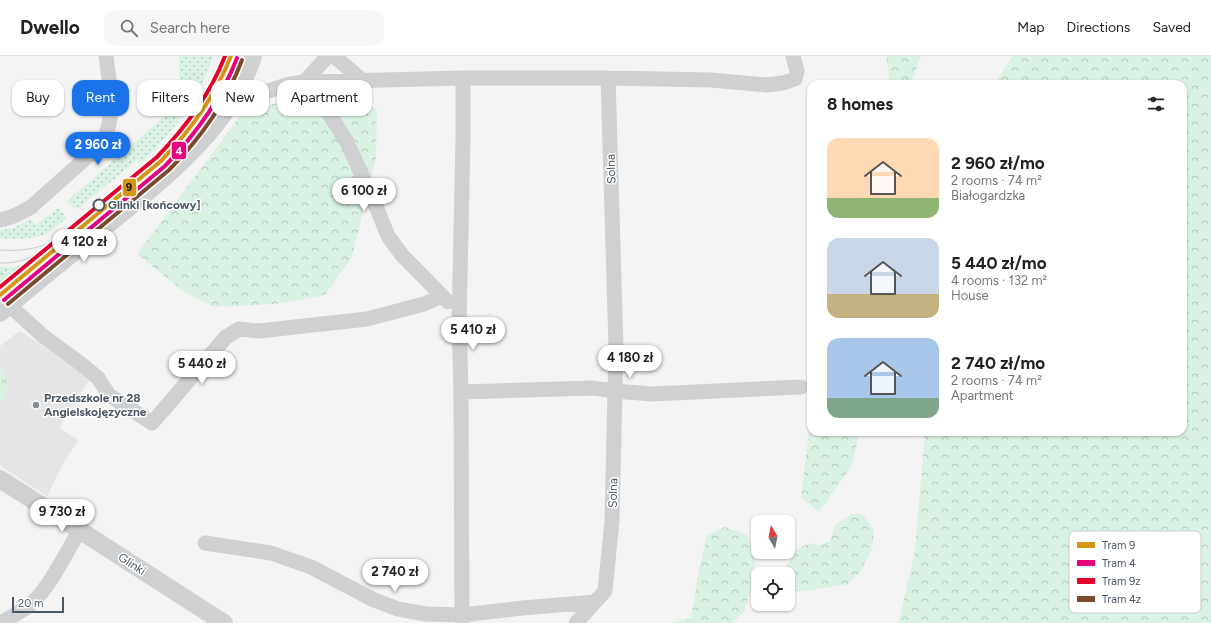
<!DOCTYPE html>
<html lang="en">
<head>
<meta charset="utf-8">
<style>
	body { margin:0; font-family:Figtree,sans-serif; background:#f6f6f6; color:#222; height:100vh; display:flex; flex-direction:column; font-size:15px; white-space:nowrap }
	* { box-sizing:border-box; margin:0 }
	p { font-size:13px; color:#767676 }
	.icon { flex:none; width:22px; height:22px; fill:none; stroke:currentColor; stroke-width:2; stroke-linecap:round; stroke-linejoin:round }
	.map { position:relative; flex:1; overflow:hidden }
	.details { position:absolute; left:807px; top:24px; width:380px; height:356px; display:flex; flex-direction:column; background:#fff; border-radius:12px; box-shadow:0 1px 3px #0004 }
	.details>* { flex:none }
	.hud { position:absolute; left:12px; top:24px; width:380px; height:36px; display:flex; gap:8px }
	.needle { width:26px; rotate:350deg }
	.fabs { position:absolute; left:751px; top:459px; display:grid; gap:8px }
	.fabs a { display:grid; place-items:center; width:44px; height:44px; border-radius:8px; background:#fff; box-shadow:0 1px 3px #0004; font-size:20px }
	.scale { position:absolute; left:12px; bottom:10px; width:52px; box-sizing:border-box; padding-left:4px; border:2px solid #4a5661; border-top:0; font-size:11px; line-height:14px; white-space:nowrap; color:#4a5661; -webkit-text-stroke:3px #fff; paint-order:stroke }
	.price { position:absolute; translate:-50% -34px; padding:0 9px; border-radius:14px; background:#fff; color:#222; font-size:13px; line-height:26px; filter:drop-shadow(0 1px 2px #0008) }
	.price::after { content:''; position:absolute; left:50%; top:24px; width:12px; height:9px; margin-left:-6px; background:inherit; clip-path:polygon(0 0,100% 0,50% 100%) }
	.price.selected { background:#1a73e8; color:#fff }
	ul { padding:0; list-style:none }
	li { display:flex; align-items:center; gap:12px; height:100px; padding:0 20px }
	li span { display:grid; place-items:center; flex:none; width:112px; height:80px; border-radius:12px; color:#555 }
	li>.icon { margin-inline-start:auto }
	span .icon { width:48px; height:48px; fill:#fffc; stroke-width:1 }
	li b { font-size:17px }
	h2 { display:flex; justify-content:space-between; align-items:center; height:48px; padding:0 20px; font-size:17px }
	.tag { padding:0 14px; border-radius:12px; background:#fff; box-shadow:0 1px 3px #0004; font-size:14px; line-height:36px }
	.tag.selected { background:#1a73e8; color:#fff }
	header { display:flex; align-items:center; gap:24px; box-sizing:border-box; height:56px; padding:0 20px; background:#fff; border-bottom:1px solid #e0e0e0 }
	header strong { font-size:19px }
	nav { display:flex; gap:22px; margin-inline-start:auto; font-size:14px }
	.search { width:280px; height:36px; background:#f6f6f6; display:flex; align-items:center; gap:10px; box-sizing:border-box; padding:0 14px; border-radius:12px; color:#767676; font-size:15px }
	.map>svg:first-child { display:block }
</style>
</head>
<body>
<header>
<strong>Dwello</strong>
<div class="search"><svg class="icon" aria-label="search" viewBox="0 0 24 24"><circle cx="10" cy="10" r="6"/><path d="M15 15l6 6"/></svg>Search here</div>
<nav><a>Map</a><a>Directions</a><a>Saved</a></nav>
</header>
<div class="map">
<svg width="1211" height="567" viewBox="0 0 1211 567">
	<defs>
		<pattern id="grass-dots" width="8" height="8" patternUnits="userSpaceOnUse"><rect width="8" height="8" fill="#d9f2e3"/><path d="M2 2h.1M6 6h.1" fill="none" stroke="#b2c7bb" stroke-width="1.8" stroke-linecap="round"/></pattern>
		<pattern id="forest-crowns" width="20" height="18" patternUnits="userSpaceOnUse"><rect width="20" height="18" fill="#d9f2e3"/><path d="M2 6a3 3 0 1 1 6 0M12 15a3 3 0 1 1 6 0" fill="none" stroke="#b2c7bb"/></pattern>
		<pattern id="park-tufts" width="24" height="20" patternUnits="userSpaceOnUse"><rect width="24" height="20" fill="#d9f2e3"/><path d="M3 7l-1-3M5 7V3M7 7l1-3M15 17l-1-3M17 17v-4M19 17l1-3" fill="none" stroke="#b2c7bb"/></pattern>
	</defs>
	<rect width="100%" height="100%" fill="#f4f4f4"/>
	<path fill="#e6e5e6" d="M20 275 77 312 90 325 87 327 59 372 78 384 61 411 47 441 0 409V290Z"/>
	<path fill="url(#grass-dots)" d="M179 0H213C200 42 172 77 141 108L137 104 80 151 75 153 67 145 172 54C182 38 179 19 179 0Z
		M58 152 64 158 66 163C60 167 54 173 48 177 34 184 15 183 0 182V174C13 173 19 170 30 162L36 169Z
		M27 208 28 210 0 234V211H14Z"/>
	<path fill="url(#forest-crowns)" d="M886 0H922L920 2 911 28H890Z
		M1013 0H1211V567H897L899 564 915 495 925 376H1183V28H994Z
		M356 40 377 54 376 102 352 201 325 239 275 248 214 251 183 235 137 198 246 52 293 45Z
		M811 358V376H860L851 411 819 456 801 441Z
		M852 458H862L874 474 872 494 860 516 848 528 799 536 788 531V518H786L787 510 796 494 809 487 819 490 830 485 836 468Z
		M725 471 747 479 756 499 753 528 744 556 732 567H670L691 562 699 514 707 479Z"/>
	<path fill="url(#park-tufts)" d="M0 310C7 323 12 336 0 348Z"/>
	<g fill="none" stroke-linecap="round" stroke-linejoin="round">
		<path stroke="#ced0d2" stroke-width="15" d="M328 0 304 26 322 47 347 86 378 155 388 180 402 199 448 246
			M334 0 362 24
			M236 38 268 35 290 28 304 26 463 22H608L711 24 766 29 783 27 795 23 797 15 793 0
			M0 164C12 162 21 157 31 151L95 94C98 91 101 88 103 84 117 59 109 27 106 0
			M9 249 43 280 80 307 98 322 109 339 152 367 226 281 239 273 259 275 367 263 424 248 442 240
			M461 336 592 332 615 335 652 338 801 331
			M205 487 271 497 311 511 374 544 398 553 426 558 462 559 523 552 595 546
			M0 567C9 562 25 554 32 547 52 528 65 498 80 474
			M462 567 461 336 459 267 463 84V22
			M576 567 605 535 612 465 616 291 608 22"/>
		<path stroke="#ced0d2" stroke-width="18" d="M0 257C36 226 74 196 111 166 166 121 231 71 253 0
			M0 423 224 567"/>
		<path stroke="#c9cacc" stroke-width="1" d="M0 194C16 195 34 194 49 187 66 178 84 160 98 148
			M0 207C18 208 33 202 47 190"/>
		<defs>
			<path id="tram-1" d="M0 239 161 105C191 74 215 41 231 0"/>
			<path id="tram-2" d="M4 244 165 110C196 78 221 44 237 2"/>
			<path id="tram-3" d="M0 231 157 101C186 71 210 39 225 0"/>
			<path id="tram-4" d="M8 248 169 114C201 82 226 47 242 4"/>
		</defs>
		<use href="#tram-1" stroke="#fff" stroke-width="7"/>
		<use href="#tram-2" stroke="#fff" stroke-width="7"/>
		<use href="#tram-3" stroke="#fff" stroke-width="7"/>
		<use href="#tram-4" stroke="#fff" stroke-width="7"/>
		<use href="#tram-1" stroke="#d49613" stroke-width="4"/>
		<use href="#tram-2" stroke="#e5007d" stroke-width="4"/>
		<use href="#tram-3" stroke="#e4002b" stroke-width="4"/>
		<use href="#tram-4" stroke="#7a4b2a" stroke-width="4"/>
	</g>
	<circle fill="#fff" stroke="#4a5661" stroke-width="2" cx="99" cy="149" r="5.5"/>
	<circle fill="#868d94" stroke="#fff" stroke-width="1.5" cx="36" cy="349" r="4"/>
	<g text-anchor="middle" dominant-baseline="central" stroke-width="3" stroke-linejoin="round" paint-order="stroke">
		<g font-size="12" fill="#4a5661" stroke="#fff">
			<text transform="translate(611 113) rotate(-92)">Solna</text>
			<text transform="translate(613 437) rotate(-89)">Solna</text>
			<text transform="translate(132 508) rotate(33)">Glinki</text>
		</g>
		<g font-size="12" font-weight="bold" fill="#4a5661" stroke="#fff" text-anchor="start">
			<text x="108" y="149">Glinki [końcowy]</text>
		</g>
		<g font-size="12" font-weight="bold" fill="#4a5661" stroke="#fff" text-anchor="start">
			<text x="44" y="342">Przedszkole nr 28<tspan x="44" dy="14">Angielskojęzyczne</tspan></text>
		</g>
	</g>
	<rect x="1069" y="475" width="132" height="82" rx="6" fill="#fff" stroke="#c9ccd0" stroke-width="1"/>
	<rect x="1077" y="486" width="18" height="6" fill="#d49613"/>
	<rect x="1077" y="504" width="18" height="6" fill="#e5007d"/>
	<rect x="1077" y="522" width="18" height="6" fill="#e4002b"/>
	<rect x="1077" y="540" width="18" height="6" fill="#7a4b2a"/>
	<g font-size="11" fill="#4a5661">
		<text x="1102" y="493">Tram 9</text>
		<text x="1102" y="511">Tram 4</text>
		<text x="1102" y="529">Tram 9z</text>
		<text x="1102" y="547">Tram 4z</text>
	</g>
	<g stroke="#fff" stroke-width="1.5">
		<rect x="171" y="85" width="16" height="19" rx="4" fill="#e5007d"/>
		<rect x="122" y="122" width="15" height="19" rx="4" fill="#d49613"/>
	</g>
	<g font-size="11" text-anchor="middle" font-weight="bold" fill="#fff">
		<text x="179" y="99">4</text>
	</g>
	<g font-size="11" text-anchor="middle" font-weight="bold" fill="#111">
		<text x="129" y="135">9</text>
	</g>
</svg>
<div class="fabs">
<a><svg class="needle" viewBox="-14 -14 28 28"><path d="M0-13l5 13h-10z" fill="#e53935"/><path d="M0 13l5-13h-10z" fill="#767676"/></svg></a>
<a><svg class="icon" aria-label="locate" viewBox="0 0 24 24"><circle cx="12" cy="12" r="6"/><path d="M12 2v4M12 18v4M2 12h4M18 12h4"/></svg></a>
</div>
<div class="scale">20 m</div>
<b class="price selected" style="left:98px;top:110px">2 960 zł</b>
<b class="price" style="left:364px;top:156px">6 100 zł</b>
<b class="price" style="left:84px;top:207px">4 120 zł</b>
<b class="price" style="left:473px;top:295px">5 410 zł</b>
<b class="price" style="left:630px;top:323px">4 180 zł</b>
<b class="price" style="left:202px;top:329px">5 440 zł</b>
<b class="price" style="left:62px;top:477px">9 730 zł</b>
<b class="price" style="left:395px;top:537px">2 740 zł</b>
<div class="hud">
<a class="tag">Buy</a>
<a class="tag selected">Rent</a>
<a class="tag">Filters</a>
<a class="tag">New</a>
<a class="tag">Apartment</a>
</div>
<section class="details">
<h2>8 homes<svg class="icon" aria-label="filters" viewBox="0 0 24 24"><path d="M4 7h16M4 17h16"/><circle cx="9" cy="7" r="2"/><circle cx="15" cy="17" r="2"/></svg></h2>
<ul>
<li><span style="background:linear-gradient(#ffd9b3 75%,#8fb573 0)"><svg class="icon" aria-label="home" viewBox="0 0 24 24"><path d="M3 11l9-7 9 7M6 9v11h12V9"/></svg></span><div><b>2 960 zł/mo</b><p>2 rooms · 74 m²</p><p>Białogardzka</p></div></li>
<li><span style="background:linear-gradient(#c9d6e8 70%,#c2b280 0)"><svg class="icon" aria-label="home" viewBox="0 0 24 24"><path d="M3 11l9-7 9 7M6 9v11h12V9"/></svg></span><div><b>5 440 zł/mo</b><p>4 rooms · 132 m²</p><p>House</p></div></li>
<li><span style="background:linear-gradient(#a9c7e8 75%,#7fa58c 0)"><svg class="icon" aria-label="home" viewBox="0 0 24 24"><path d="M3 11l9-7 9 7M6 9v11h12V9"/></svg></span><div><b>2 740 zł/mo</b><p>2 rooms · 74 m²</p><p>Apartment</p></div></li>
</ul>
</section>
</div>
</body>
</html>
